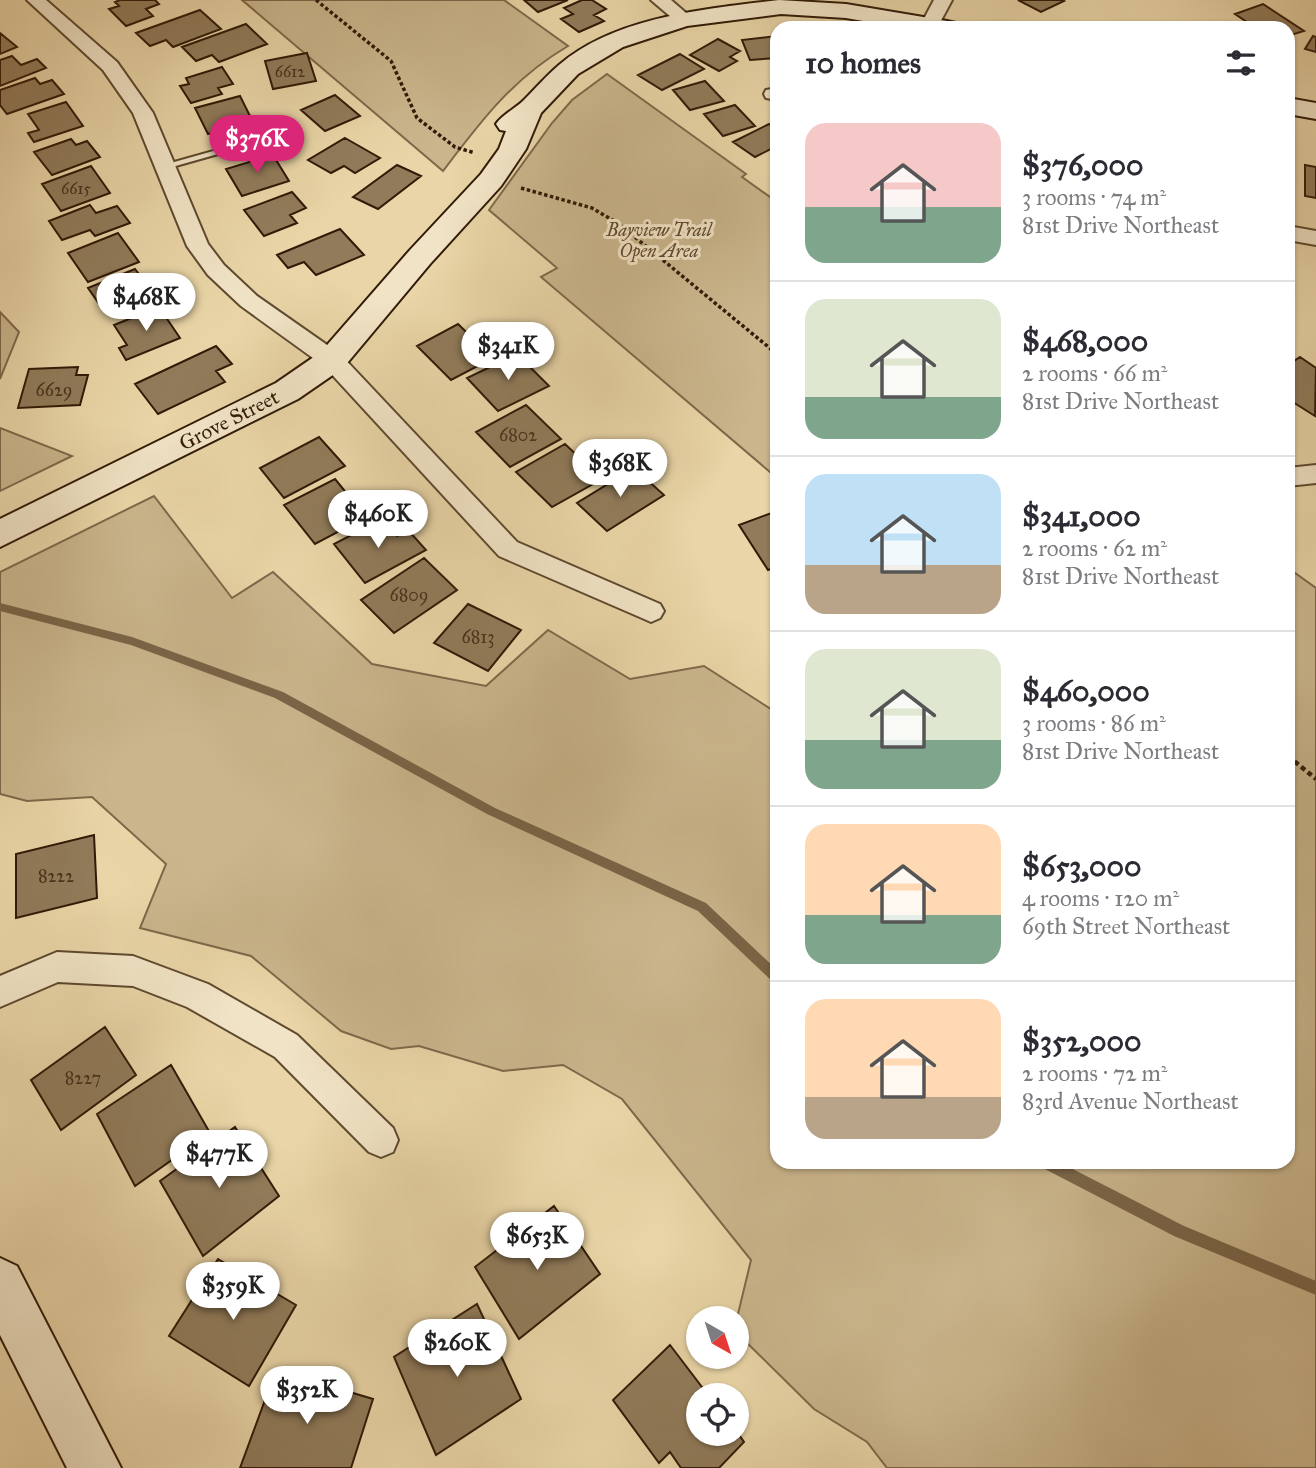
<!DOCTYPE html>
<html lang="en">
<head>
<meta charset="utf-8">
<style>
	body { margin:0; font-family:"IM FELL Great Primer",serif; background:#f2f2f3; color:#2b2b33; height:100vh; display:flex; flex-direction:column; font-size:26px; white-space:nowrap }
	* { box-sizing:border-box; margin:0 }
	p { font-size:23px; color:#7c7c81 }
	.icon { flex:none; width:38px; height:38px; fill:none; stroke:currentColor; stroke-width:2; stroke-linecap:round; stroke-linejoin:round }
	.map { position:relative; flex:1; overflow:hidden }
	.details { position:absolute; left:770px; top:21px; width:525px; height:1148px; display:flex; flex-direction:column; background:#fff; border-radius:21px; box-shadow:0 2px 5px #0004 }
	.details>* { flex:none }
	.needle { width:46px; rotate:141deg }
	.tools { position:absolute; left:686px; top:1306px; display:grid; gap:14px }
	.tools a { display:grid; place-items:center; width:63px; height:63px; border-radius:50%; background:#fff; box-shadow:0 2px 5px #0004; font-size:35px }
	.price { position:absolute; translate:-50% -60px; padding:0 16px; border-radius:24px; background:#fff; color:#222; font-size:23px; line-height:46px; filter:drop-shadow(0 2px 4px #0008) }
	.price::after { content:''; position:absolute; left:50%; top:42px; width:21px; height:16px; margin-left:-10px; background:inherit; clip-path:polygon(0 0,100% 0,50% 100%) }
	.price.active { background:#db2777; color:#fff }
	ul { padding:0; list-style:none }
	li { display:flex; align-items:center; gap:21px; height:175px; padding:0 35px }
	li+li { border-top:2px solid #e1e1e2 }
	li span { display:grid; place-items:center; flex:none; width:196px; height:140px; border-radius:21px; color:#555 }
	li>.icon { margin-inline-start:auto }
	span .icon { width:84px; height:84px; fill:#fffc; stroke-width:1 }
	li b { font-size:30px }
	h2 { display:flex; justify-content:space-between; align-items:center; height:84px; padding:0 35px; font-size:30px }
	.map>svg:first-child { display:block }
</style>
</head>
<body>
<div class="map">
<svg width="1316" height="1468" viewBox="0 0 1316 1468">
	<rect width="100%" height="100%" fill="#e9d5a7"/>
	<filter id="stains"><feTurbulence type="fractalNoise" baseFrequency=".00286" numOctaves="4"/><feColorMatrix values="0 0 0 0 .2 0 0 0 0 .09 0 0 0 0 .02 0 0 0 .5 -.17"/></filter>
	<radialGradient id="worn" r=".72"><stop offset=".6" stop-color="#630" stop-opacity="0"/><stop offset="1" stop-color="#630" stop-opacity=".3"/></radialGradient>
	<path fill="#cab58c" stroke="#7e684a" stroke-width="2" d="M242 0H504L568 46C512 79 481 121 443 171Z
		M607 74 746 174 742 177 777 202V478L541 277 557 268 489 210 552 123 572 100Z
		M0 312 19 332 0 379Z
		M0 428 72 456 0 491Z
		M154 496 232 598 273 572 372 664 486 686 548 630 630 679 704 666 777 713V1162H1288V568L1316 588V1468H887L867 1442 814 1409 737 1333V1318L751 1260 622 1099 563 1065 503 1071 419 1046 391 1049 341 1031 251 956 140 928 166 864 92 797 27 801 0 794V572Z"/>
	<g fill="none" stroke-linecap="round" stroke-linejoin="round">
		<path fill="#7a6447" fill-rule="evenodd" d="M0 603 132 637 283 692 495 808 706 903 777 970V984L773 982 698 911 487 814 275 698 131 645 0 611Z
			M1040 1162H1059L1184 1226 1316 1281V1295L1174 1236 1041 1167Z"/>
	</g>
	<path fill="#917b5a" stroke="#311a07" stroke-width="2" d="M120 0H155L159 4 146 9 153 16 126 26 109 9 119 6 115 2Z
		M524 0H568L538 12Z
		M582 0H592L606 9 594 15 604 21 579 32 561 19 573 14 564 8Z
		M1018 0H1062L1064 1 1041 12Z
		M1263 4 1304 31 1288 36V28H1256L1235 14Z
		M200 10 221 29 173 47 166 40 150 46 136 33Z
		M246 24 267 44 219 62 212 55 196 61 182 47Z
		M0 33 17 47 0 54Z
		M777 36V58L750 60 742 40Z
		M1313 36 1316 37V52L1305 49Z
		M718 39 740 51 730 57 737 61 719 71 690 55Z
		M307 53 316 81 273 89 265 61Z
		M680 54 704 69 662 90 638 75Z
		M12 56 21 65 37 59 46 68 0 86V60Z
		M222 67 233 84 218 88 222 94 191 103 180 86 189 84 186 78Z
		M35 78 40 84 52 80 64 94 7 114 0 105V90Z
		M705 81 724 101 690 110 673 90Z
		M335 95 360 116 325 131 301 110Z
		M240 96 253 122 208 134 195 108Z
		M66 102 83 126 34 142 28 133 39 130 28 114Z
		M735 105 755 126 723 136 704 114Z
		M769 124 777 129V146L755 157 733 142Z
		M345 138 380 158 355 173 344 166 331 173 308 160Z
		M71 139 76 145 87 141 100 157 52 175 34 152Z
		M273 155 289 181 242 196 226 169Z
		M397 165 421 176 378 209 353 197Z
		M1305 165 1316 167V198L1305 196Z
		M91 166 110 193 61 211 42 184Z
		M292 192 306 208 290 215 297 223 264 236 244 210Z
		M90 205 96 213 117 206 130 223 95 236 90 230 62 240 49 221Z
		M340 229 364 255 316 275 304 262 288 268 277 255Z
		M118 233 139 262 88 282 68 253Z
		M135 269 157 297 134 307 126 297 102 308 88 288Z
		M159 307 180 338 126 360 119 348 127 345 114 325Z
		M458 324 493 358 451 380 417 346Z
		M216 346 232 364 216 371 225 382 158 414 135 384Z
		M517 354 549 386 498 411 467 378Z
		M1300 357 1316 368 1315 416 1288 399V365Z
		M78 367 76 375H88L80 405 18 408 29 369Z
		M526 405 561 439 510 467 476 432Z
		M319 437 345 466 284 498 260 468Z
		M565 444 602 479 552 507 516 472Z
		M634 468 664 495 607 531 577 503Z
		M335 479 366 517 315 544 284 505Z
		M777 511V567L768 570 739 525Z
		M382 519 397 536 408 530 426 550 365 583 334 544Z
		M424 558 457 590 394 633 361 600Z
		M468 604 521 630 488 671 434 643Z
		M94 835 97 898 16 918V854Z
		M105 1027 136 1075 61 1130 31 1080Z
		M171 1065 210 1133 135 1186 97 1114Z
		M235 1127 279 1196 203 1256 160 1181Z
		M554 1206 600 1274 519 1339 475 1267Z
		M218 1259 296 1305 249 1386 169 1336Z
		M477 1304 521 1399 436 1455 394 1357Z
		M670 1345 708 1395H698V1433L737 1432 744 1442 719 1468H681L670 1452 659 1463 613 1400Z
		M276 1370 373 1399 351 1468H240Z"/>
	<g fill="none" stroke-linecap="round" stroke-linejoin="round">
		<defs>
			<path id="lane" d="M288 130 296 132 165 169 160 166Z"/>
			<path id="street" d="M27 0H46L117 62 153 113 208 244 224 265 257 296 340 354 517 542 660 604 664 611 660 618 651 622 642 618 499 556 324 366 241 306 208 275 187 246 133 113 103 70Z
				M651 0H671L693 19 684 24 678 23Z
				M934 0H952L937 28H919Z
				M777 88V100L766 98 764 94 766 90Z
				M1288 226 1316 231V245L1288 240Z
				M1316 465V483L1288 486V468Z
				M57 952 133 956 208 984 297 1035 393 1128 398 1140 393 1152 381 1157 369 1152 275 1057 187 1007 133 986 58 982 0 1007V976Z"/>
			<path id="secondary" d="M779 0 846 4 947 21 956 23 959 28H903L846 18 781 14 687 26 623 47 578 74 541 113 526 149 501 186 430 264 343 368 298 399 0 547V519L276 383 321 352 410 250 481 174 499 149 506 131 500 130 496 124C503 114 515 109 524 100 536 88 546 76 559 65 616 16 707 9 779 0Z
				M1288 98 1316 103V119L1288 114Z
				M0 1258 17 1266 121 1468H67L0 1335Z"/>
		</defs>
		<use href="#lane" stroke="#5f492f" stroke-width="4"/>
		<use href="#street" stroke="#5f492f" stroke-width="4"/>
		<use href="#secondary" stroke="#311a07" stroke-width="4"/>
		<path stroke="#311a07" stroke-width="3.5" stroke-dasharray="3.5 2.5" stroke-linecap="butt" d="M316 0 391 61 417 118 455 147 475 153
			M521 188 592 208 619 224 777 354"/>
		<path stroke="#311a07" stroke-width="4.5" stroke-dasharray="5 3.5" stroke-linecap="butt" d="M1288 756 1316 779"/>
		<use href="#lane" fill="#f1e4c6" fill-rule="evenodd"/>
		<use href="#street" fill="#f1e4c6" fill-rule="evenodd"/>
		<use href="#secondary" fill="#f1e4c6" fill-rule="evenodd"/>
	</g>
	<g text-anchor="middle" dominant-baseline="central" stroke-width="6" stroke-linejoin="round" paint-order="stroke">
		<g font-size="16" fill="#49321c">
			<text x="290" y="71">6612</text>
			<text x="76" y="188">6615</text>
		</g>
		<g font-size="18" font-style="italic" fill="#5f482f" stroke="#f1e4c6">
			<text x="659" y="230">Bayview Trail<tspan x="659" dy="21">Open Area</tspan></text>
		</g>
		<g font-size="18" fill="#49321c">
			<text x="54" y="390">6629</text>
			<text x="518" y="435">6802</text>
			<text x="409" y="595">6809</text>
			<text x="478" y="637">6813</text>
			<text x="56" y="876">8222</text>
			<text x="83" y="1078">8227</text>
		</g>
		<g font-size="21" fill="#311a07" stroke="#f1e4c6">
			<text transform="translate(229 420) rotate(-27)">Grove Street</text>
		</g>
	</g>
	<rect width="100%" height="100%" filter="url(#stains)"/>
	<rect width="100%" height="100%" fill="url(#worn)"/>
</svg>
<div class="tools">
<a><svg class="needle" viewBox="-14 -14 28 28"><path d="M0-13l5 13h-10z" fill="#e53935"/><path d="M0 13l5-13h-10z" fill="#7c7c81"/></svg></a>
<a><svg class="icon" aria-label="locate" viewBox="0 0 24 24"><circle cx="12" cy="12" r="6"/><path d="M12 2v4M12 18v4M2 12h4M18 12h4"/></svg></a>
</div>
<b class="price active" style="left:257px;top:175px">$376K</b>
<b class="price" style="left:146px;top:333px">$468K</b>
<b class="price" style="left:508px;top:382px">$341K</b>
<b class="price" style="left:620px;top:499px">$368K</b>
<b class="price" style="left:378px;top:550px">$460K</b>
<b class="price" style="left:219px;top:1190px">$477K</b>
<b class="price" style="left:537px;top:1272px">$653K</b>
<b class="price" style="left:233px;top:1322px">$359K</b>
<b class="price" style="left:457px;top:1379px">$260K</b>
<b class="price" style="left:307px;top:1426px">$352K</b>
<section class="details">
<h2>10 homes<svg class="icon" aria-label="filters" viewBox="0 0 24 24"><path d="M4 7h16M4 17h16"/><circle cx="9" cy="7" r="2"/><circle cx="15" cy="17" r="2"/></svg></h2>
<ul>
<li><span style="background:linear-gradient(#f6c9c9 60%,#7fa58c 0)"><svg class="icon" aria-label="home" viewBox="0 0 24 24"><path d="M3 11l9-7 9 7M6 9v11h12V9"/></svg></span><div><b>$376,000</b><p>3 rooms · 74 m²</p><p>81st Drive Northeast</p></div></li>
<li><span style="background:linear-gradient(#dfe7d0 70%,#7fa58c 0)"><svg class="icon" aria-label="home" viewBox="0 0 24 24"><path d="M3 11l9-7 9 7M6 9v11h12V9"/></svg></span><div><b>$468,000</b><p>2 rooms · 66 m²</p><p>81st Drive Northeast</p></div></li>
<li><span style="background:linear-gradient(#bfe0f5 65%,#b9a48a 0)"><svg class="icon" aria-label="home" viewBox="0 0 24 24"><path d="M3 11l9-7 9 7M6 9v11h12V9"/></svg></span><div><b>$341,000</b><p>2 rooms · 62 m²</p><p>81st Drive Northeast</p></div></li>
<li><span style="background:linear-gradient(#dfe7d0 65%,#7fa58c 0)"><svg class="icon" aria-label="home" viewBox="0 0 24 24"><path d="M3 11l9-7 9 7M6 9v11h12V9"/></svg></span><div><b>$460,000</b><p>3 rooms · 86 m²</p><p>81st Drive Northeast</p></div></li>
<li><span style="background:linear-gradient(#ffd9b3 65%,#7fa58c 0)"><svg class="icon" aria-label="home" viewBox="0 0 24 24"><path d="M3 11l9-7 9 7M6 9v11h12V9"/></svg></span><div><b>$653,000</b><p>4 rooms · 120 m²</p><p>69th Street Northeast</p></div></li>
<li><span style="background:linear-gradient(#ffd9b3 70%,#b9a48a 0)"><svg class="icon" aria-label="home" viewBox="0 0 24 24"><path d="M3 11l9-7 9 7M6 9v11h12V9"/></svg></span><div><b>$352,000</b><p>2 rooms · 72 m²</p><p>83rd Avenue Northeast</p></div></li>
</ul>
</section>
</div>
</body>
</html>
